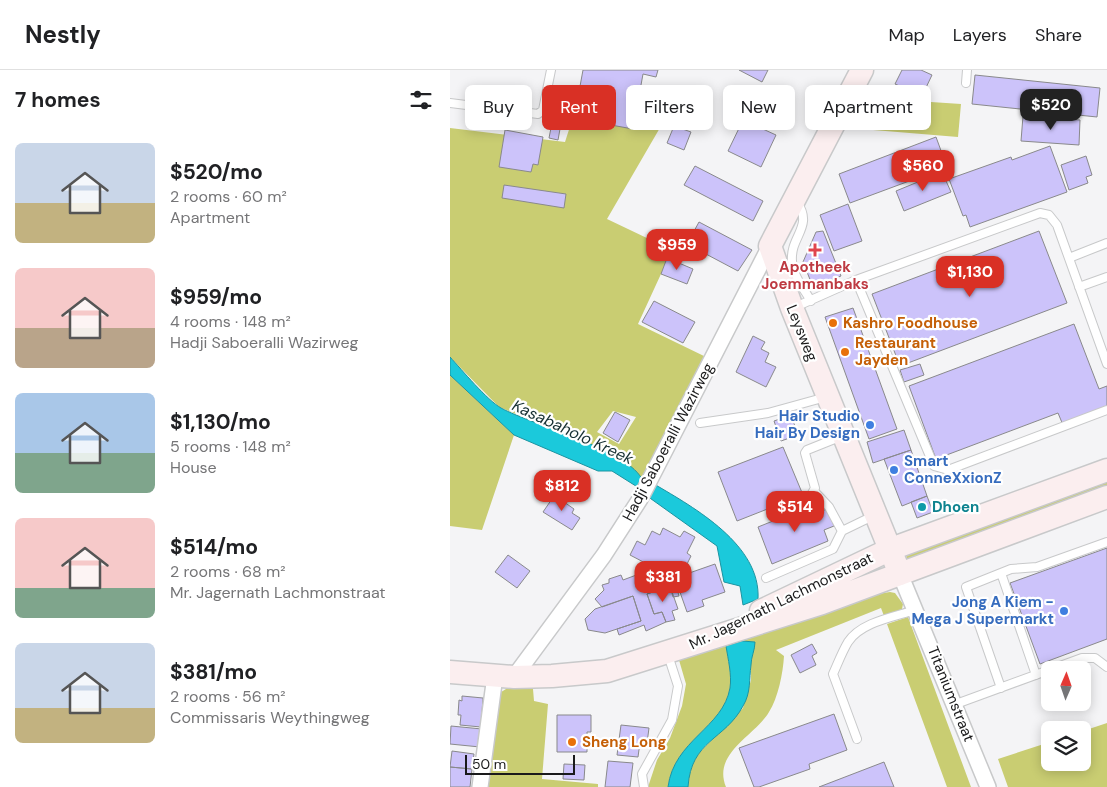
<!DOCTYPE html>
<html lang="en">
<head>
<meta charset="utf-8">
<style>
	body { margin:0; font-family:"DM Sans",sans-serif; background:#f2f2f2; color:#202124; height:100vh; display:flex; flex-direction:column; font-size:19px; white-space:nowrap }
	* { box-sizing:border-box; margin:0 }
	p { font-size:16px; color:#757577 }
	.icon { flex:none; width:28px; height:28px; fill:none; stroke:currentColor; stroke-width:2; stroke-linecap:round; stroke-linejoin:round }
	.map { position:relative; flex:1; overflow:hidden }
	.sheet { display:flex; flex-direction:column; background:#fff; width:450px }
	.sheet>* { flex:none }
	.top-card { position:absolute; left:15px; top:15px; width:475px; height:45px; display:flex; gap:10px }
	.needle { width:32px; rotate:2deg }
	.tools { position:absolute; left:591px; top:591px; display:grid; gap:10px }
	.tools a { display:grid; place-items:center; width:50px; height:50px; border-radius:8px; background:#fff; box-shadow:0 2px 12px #0003; font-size:25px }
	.scale { position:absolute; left:15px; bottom:12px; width:110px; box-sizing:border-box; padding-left:5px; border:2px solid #1a1a1b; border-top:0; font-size:14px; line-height:18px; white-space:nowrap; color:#1a1a1b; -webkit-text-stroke:4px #fff; paint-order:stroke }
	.price { position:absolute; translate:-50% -42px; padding:0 11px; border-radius:10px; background:#d93025; color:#fff; font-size:16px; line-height:32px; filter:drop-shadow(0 1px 2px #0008) }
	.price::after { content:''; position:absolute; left:50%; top:30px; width:15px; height:11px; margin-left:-8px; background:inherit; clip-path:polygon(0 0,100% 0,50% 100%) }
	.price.on { background:#222; color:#fff }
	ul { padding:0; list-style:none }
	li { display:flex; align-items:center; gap:15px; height:125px; padding:0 15px }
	li span { display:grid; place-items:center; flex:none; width:140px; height:100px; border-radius:8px; color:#555 }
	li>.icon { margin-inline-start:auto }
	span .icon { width:60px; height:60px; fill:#fffc; stroke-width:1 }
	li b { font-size:21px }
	h2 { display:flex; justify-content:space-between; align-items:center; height:60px; padding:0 15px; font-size:21px }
	.pill { padding:0 18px; border-radius:8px; background:#fff; box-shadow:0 2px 12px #0003; font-size:18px; line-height:45px }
	.pill.on { background:#d93025; color:#fff }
	header { display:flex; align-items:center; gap:30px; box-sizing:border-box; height:70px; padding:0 25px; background:#fff; border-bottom:1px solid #e0e0e0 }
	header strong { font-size:24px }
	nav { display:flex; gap:28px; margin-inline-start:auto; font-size:18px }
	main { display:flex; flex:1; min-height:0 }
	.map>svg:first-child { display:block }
</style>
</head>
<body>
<header>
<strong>Nestly</strong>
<nav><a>Map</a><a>Layers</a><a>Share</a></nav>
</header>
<main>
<section class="sheet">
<h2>7 homes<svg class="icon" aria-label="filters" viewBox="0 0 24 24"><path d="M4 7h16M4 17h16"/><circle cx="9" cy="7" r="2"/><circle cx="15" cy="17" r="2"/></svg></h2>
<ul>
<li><span style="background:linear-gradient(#c9d6e8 60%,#c2b280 0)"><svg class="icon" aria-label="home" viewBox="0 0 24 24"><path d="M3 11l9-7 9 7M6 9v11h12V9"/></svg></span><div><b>$520/mo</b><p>2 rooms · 60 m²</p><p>Apartment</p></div></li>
<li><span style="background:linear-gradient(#f6c9c9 60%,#b9a48a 0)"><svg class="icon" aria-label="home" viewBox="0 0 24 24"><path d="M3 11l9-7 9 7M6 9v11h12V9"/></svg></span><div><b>$959/mo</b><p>4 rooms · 148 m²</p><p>Hadji Saboeralli Wazirweg</p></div></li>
<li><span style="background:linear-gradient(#a9c7e8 60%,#7fa58c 0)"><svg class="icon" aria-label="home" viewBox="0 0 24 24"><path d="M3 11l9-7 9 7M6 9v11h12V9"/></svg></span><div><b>$1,130/mo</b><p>5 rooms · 148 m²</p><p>House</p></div></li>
<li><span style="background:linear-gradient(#f6c9c9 70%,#7fa58c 0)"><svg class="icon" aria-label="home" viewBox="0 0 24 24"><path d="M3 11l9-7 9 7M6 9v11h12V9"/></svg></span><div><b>$514/mo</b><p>2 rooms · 68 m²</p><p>Mr. Jagernath Lachmonstraat</p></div></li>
<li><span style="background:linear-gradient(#c9d6e8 65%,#c2b280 0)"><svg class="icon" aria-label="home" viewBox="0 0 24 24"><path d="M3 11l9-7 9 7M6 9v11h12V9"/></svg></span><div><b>$381/mo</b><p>2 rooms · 56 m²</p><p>Commissaris Weythingweg</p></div></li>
</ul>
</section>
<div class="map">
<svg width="657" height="717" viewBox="0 0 657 717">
	<rect width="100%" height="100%" fill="#f4f4f6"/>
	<path fill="#c9cd72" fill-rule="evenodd" d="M411 21 421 28 511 34 508 67 411 59 396 51Z
		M125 41 211 56 157 149 222 180 188 254 256 287 193 411 138 374 49 337 0 287V58L115 72ZM163 341 186 347 169 374 147 362Z
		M0 305 64 365 32 460 0 456Z
		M657 408V421L465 494 456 490 457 483Z
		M440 522 445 523 453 534 452 539 434 546 431 538 326 580 334 586C333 603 328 628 319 642 305 666 262 683 276 717H238L239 705 246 686 293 638 301 610V593L305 572 292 571 427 524Z
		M458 547 521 717H497L437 554Z
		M276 576C278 589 282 605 280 618 273 658 224 670 218 717H198L207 690 220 668 232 636 236 614 229 590Z
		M56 619H83L84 631 98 634 92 709 148 714V717H36L48 624Z
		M657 653V717H558L548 689 600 672V692H632L633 661Z"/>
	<path fill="#1bc9db" stroke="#1b94a1" d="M0 287C12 300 37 330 51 338 84 356 179 379 193 411L189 418 162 401H148L64 365 0 305Z
		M204 414C245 438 311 475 308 529L293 535 290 516 274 512 267 476 197 426Z
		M292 571 305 572C305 580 301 587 301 595 299 609 301 623 293 636 275 670 241 670 238 717H218C224 670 273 658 280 618 282 605 278 589 276 576Z"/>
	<path fill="#ccc3fa" stroke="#89898b" d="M133 0H208L206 7 193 4 183 59 161 55 163 45 126 38Z
		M289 0H318L312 12Z
		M452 0H471L482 5 472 26 445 14Z
		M525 5 650 18 647 47 522 34Z
		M573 46 630 50 629 75 571 71Z
		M293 50 326 65 311 97 278 81Z
		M224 56 241 62 234 80 217 73Z
		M101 58 110 59 108 70 99 68Z
		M55 60 93 67 88 95 83 94 81 102 49 97Z
		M486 67 497 97 400 133 389 104Z
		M600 76 617 122 520 157 516 145 513 146 499 109 561 87 562 90Z
		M636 86 642 105 636 107 638 113 619 120 611 95Z
		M245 96 313 131 303 151 234 115Z
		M492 102 501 122 454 141 446 121Z
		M54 115 116 124 114 138 52 128Z
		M398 134 412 171 384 181 370 145Z
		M249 152 302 180 288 201 237 174Z
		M373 161 391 206 363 217 353 192 366 162Z
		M589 161 617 233 450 296 422 224Z
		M217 188 243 199 237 214 211 204Z
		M204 231 245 252 233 273 192 252Z
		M403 238 447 359 419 369 375 247Z
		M624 254 649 319 657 316V338L613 355 608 343 486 389 459 316Z
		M303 266 315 272 311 279 319 283 315 292 326 297 316 317 286 302Z
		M470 294 474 305 454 312 450 300Z
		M165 342 180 350 168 372 153 363Z
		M341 345 348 365 331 371 324 351Z
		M454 360 461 380 423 393 417 372Z
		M333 377 353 425 287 451 268 402Z
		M461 380 477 426 452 436 434 389Z
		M106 423 116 429 114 432 124 439 122 443 130 448 122 460 93 442Z
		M477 426 483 442 467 448 461 432Z
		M363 435 366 443 377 439 384 456 374 460 378 471 322 494 308 457Z
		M213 458 230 467 234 461 245 467 237 483 241 486 231 506 226 503 224 508 180 485 187 471 195 475 202 461 210 465Z
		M657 478V569L590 594 560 513Z
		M58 485 80 501 67 518 45 502Z
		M265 494 275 522 252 530 254 536 237 542 225 508Z
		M205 498 224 508 229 526 223 527 220 516 197 524 204 544 212 542 216 552 196 561 194 555 169 565 167 559 191 551 183 526 152 537 145 529 154 520 152 515 159 513V509L171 505 173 510Z
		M220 516 228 539 222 541 225 550 216 552 212 542 204 544 197 524Z
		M183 526 191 551 155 563 138 560 135 549 145 539Z
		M362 574 367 583 362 586 366 595 350 603 341 585Z
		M12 626 33 628 31 657 10 655 11 645H8L9 630 12 631Z
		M384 644 397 680 359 694 360 699 309 717H304L289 678Z
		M107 645H141V662H137V682H107Z
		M171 655 199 658 197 673 190 672 188 687 167 685Z
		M1 656 32 659 30 677 0 674Z
		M2 681 24 684 22 699 0 697Z
		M158 691 183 693 180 717H155Z
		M434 692 444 717H369Z
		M114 694 135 695 134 710 113 709Z
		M0 697 22 699 20 717H0Z"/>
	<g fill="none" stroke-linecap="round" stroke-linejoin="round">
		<defs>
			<path id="lane" d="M516 13 517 0
				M0 33 88 44 93 40 101 0
				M347 132C364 157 340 166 342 191 343 206 354 219 361 231
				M619 188 657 173
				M406 210 484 396 498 400 657 340
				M629 217 657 207
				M343 238 406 210 590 143 599 145 607 155 657 294
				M250 353 318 343 376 327
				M364 421 379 437 392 461
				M336 437 361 425 365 418 355 383 357 380 392 366
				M551 503 586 605
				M316 508 383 479 392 461 425 445
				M551 618 516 517 561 499 587 497 657 472
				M506 634 632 588H645L657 597
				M407 669 383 604C388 593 392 582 398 572 411 552 444 547 465 540
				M194 717 192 704 222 650 228 616 218 585"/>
			<path id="street" d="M450 504 538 717
				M64 607 154 485 190 429 320 176
				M30 717 45 606"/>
			<path id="secondary" d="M412 0 320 176 342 238 450 504
				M311 541 441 479 657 400
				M0 602 64 607 102 606 157 601 372 533 657 427"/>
		</defs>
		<use href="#lane" stroke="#c8c9ca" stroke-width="10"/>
		<use href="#street" stroke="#c8c9ca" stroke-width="18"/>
		<use href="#secondary" stroke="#c8c9ca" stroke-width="25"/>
		<use href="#lane" stroke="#fff" stroke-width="8"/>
		<use href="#street" stroke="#fff" stroke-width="15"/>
		<use href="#secondary" stroke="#fbeeef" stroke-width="22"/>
	</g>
	<path fill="#e0444e" stroke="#fff" stroke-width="2" d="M362.5 172.5h5v5h5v5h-5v5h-5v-5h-5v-5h5z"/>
	<g fill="#e8710a" stroke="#fff" stroke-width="2">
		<circle cx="383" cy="253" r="5"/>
		<circle cx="395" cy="282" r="5"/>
		<circle cx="122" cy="672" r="5"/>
	</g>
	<g fill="#3f7fe0" stroke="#fff" stroke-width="2">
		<circle cx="420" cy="355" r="5"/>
		<circle cx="444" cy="400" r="5"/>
		<circle cx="614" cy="541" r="5"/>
	</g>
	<circle fill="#0f9aa8" stroke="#fff" stroke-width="2" cx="472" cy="437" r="5"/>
	<g text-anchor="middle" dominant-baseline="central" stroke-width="4.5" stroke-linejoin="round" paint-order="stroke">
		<g font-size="15" font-weight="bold" fill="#be3a42" stroke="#fff">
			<text x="365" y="197">Apotheek<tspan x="365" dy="17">Joemmanbaks</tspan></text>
		</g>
		<g font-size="15" font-weight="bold" fill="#c56008" stroke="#fff" text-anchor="start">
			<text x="393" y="253">Kashro Foodhouse</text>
			<text x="405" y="273">Restaurant<tspan x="405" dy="17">Jayden</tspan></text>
			<text x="132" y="672">Sheng Long</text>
		</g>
		<g font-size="15" fill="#1a1a1b" stroke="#fff">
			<text transform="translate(352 263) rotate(68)">Leysweg</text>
			<text transform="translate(218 372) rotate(-62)">Hadji Saboeralli Wazirweg</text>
			<text transform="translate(331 531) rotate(-26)">Mr. Jagernath Lachmonstraat</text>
			<text transform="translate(501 624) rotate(68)">Titaniumstraat</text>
		</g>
		<g font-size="15" font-weight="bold" fill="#366cbe" stroke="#fff" text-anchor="end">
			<text x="410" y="346">Hair Studio<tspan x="410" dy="17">Hair By Design</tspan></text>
			<text x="454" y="391" text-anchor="start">Smart<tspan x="454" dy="17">ConneXxionZ</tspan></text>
			<text x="604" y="532">Jong A Kiem -<tspan x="604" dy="17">Mega J Supermarkt</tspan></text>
		</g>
		<g font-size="15" font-weight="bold" fill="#0d838f" stroke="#fff" text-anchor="start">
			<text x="482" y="437">Dhoen</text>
		</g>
		<g font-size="16" font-style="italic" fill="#173033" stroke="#fff">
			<text transform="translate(123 362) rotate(25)">Kasabaholo Kreek</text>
		</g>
	</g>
</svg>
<div class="tools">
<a><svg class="needle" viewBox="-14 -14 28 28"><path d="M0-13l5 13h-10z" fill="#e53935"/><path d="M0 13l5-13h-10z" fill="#757577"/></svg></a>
<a><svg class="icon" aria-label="layers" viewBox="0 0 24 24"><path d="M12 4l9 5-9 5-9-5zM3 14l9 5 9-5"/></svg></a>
</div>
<div class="scale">50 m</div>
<b class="price on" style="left:601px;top:61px">$520</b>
<b class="price" style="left:473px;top:122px">$560</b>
<b class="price" style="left:227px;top:201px">$959</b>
<b class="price" style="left:520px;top:228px">$1,130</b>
<b class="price" style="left:112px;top:442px">$812</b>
<b class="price" style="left:345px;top:463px">$514</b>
<b class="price" style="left:213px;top:533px">$381</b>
<div class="top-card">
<a class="pill">Buy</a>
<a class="pill on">Rent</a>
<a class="pill">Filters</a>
<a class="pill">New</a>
<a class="pill">Apartment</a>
</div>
</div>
</main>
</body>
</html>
